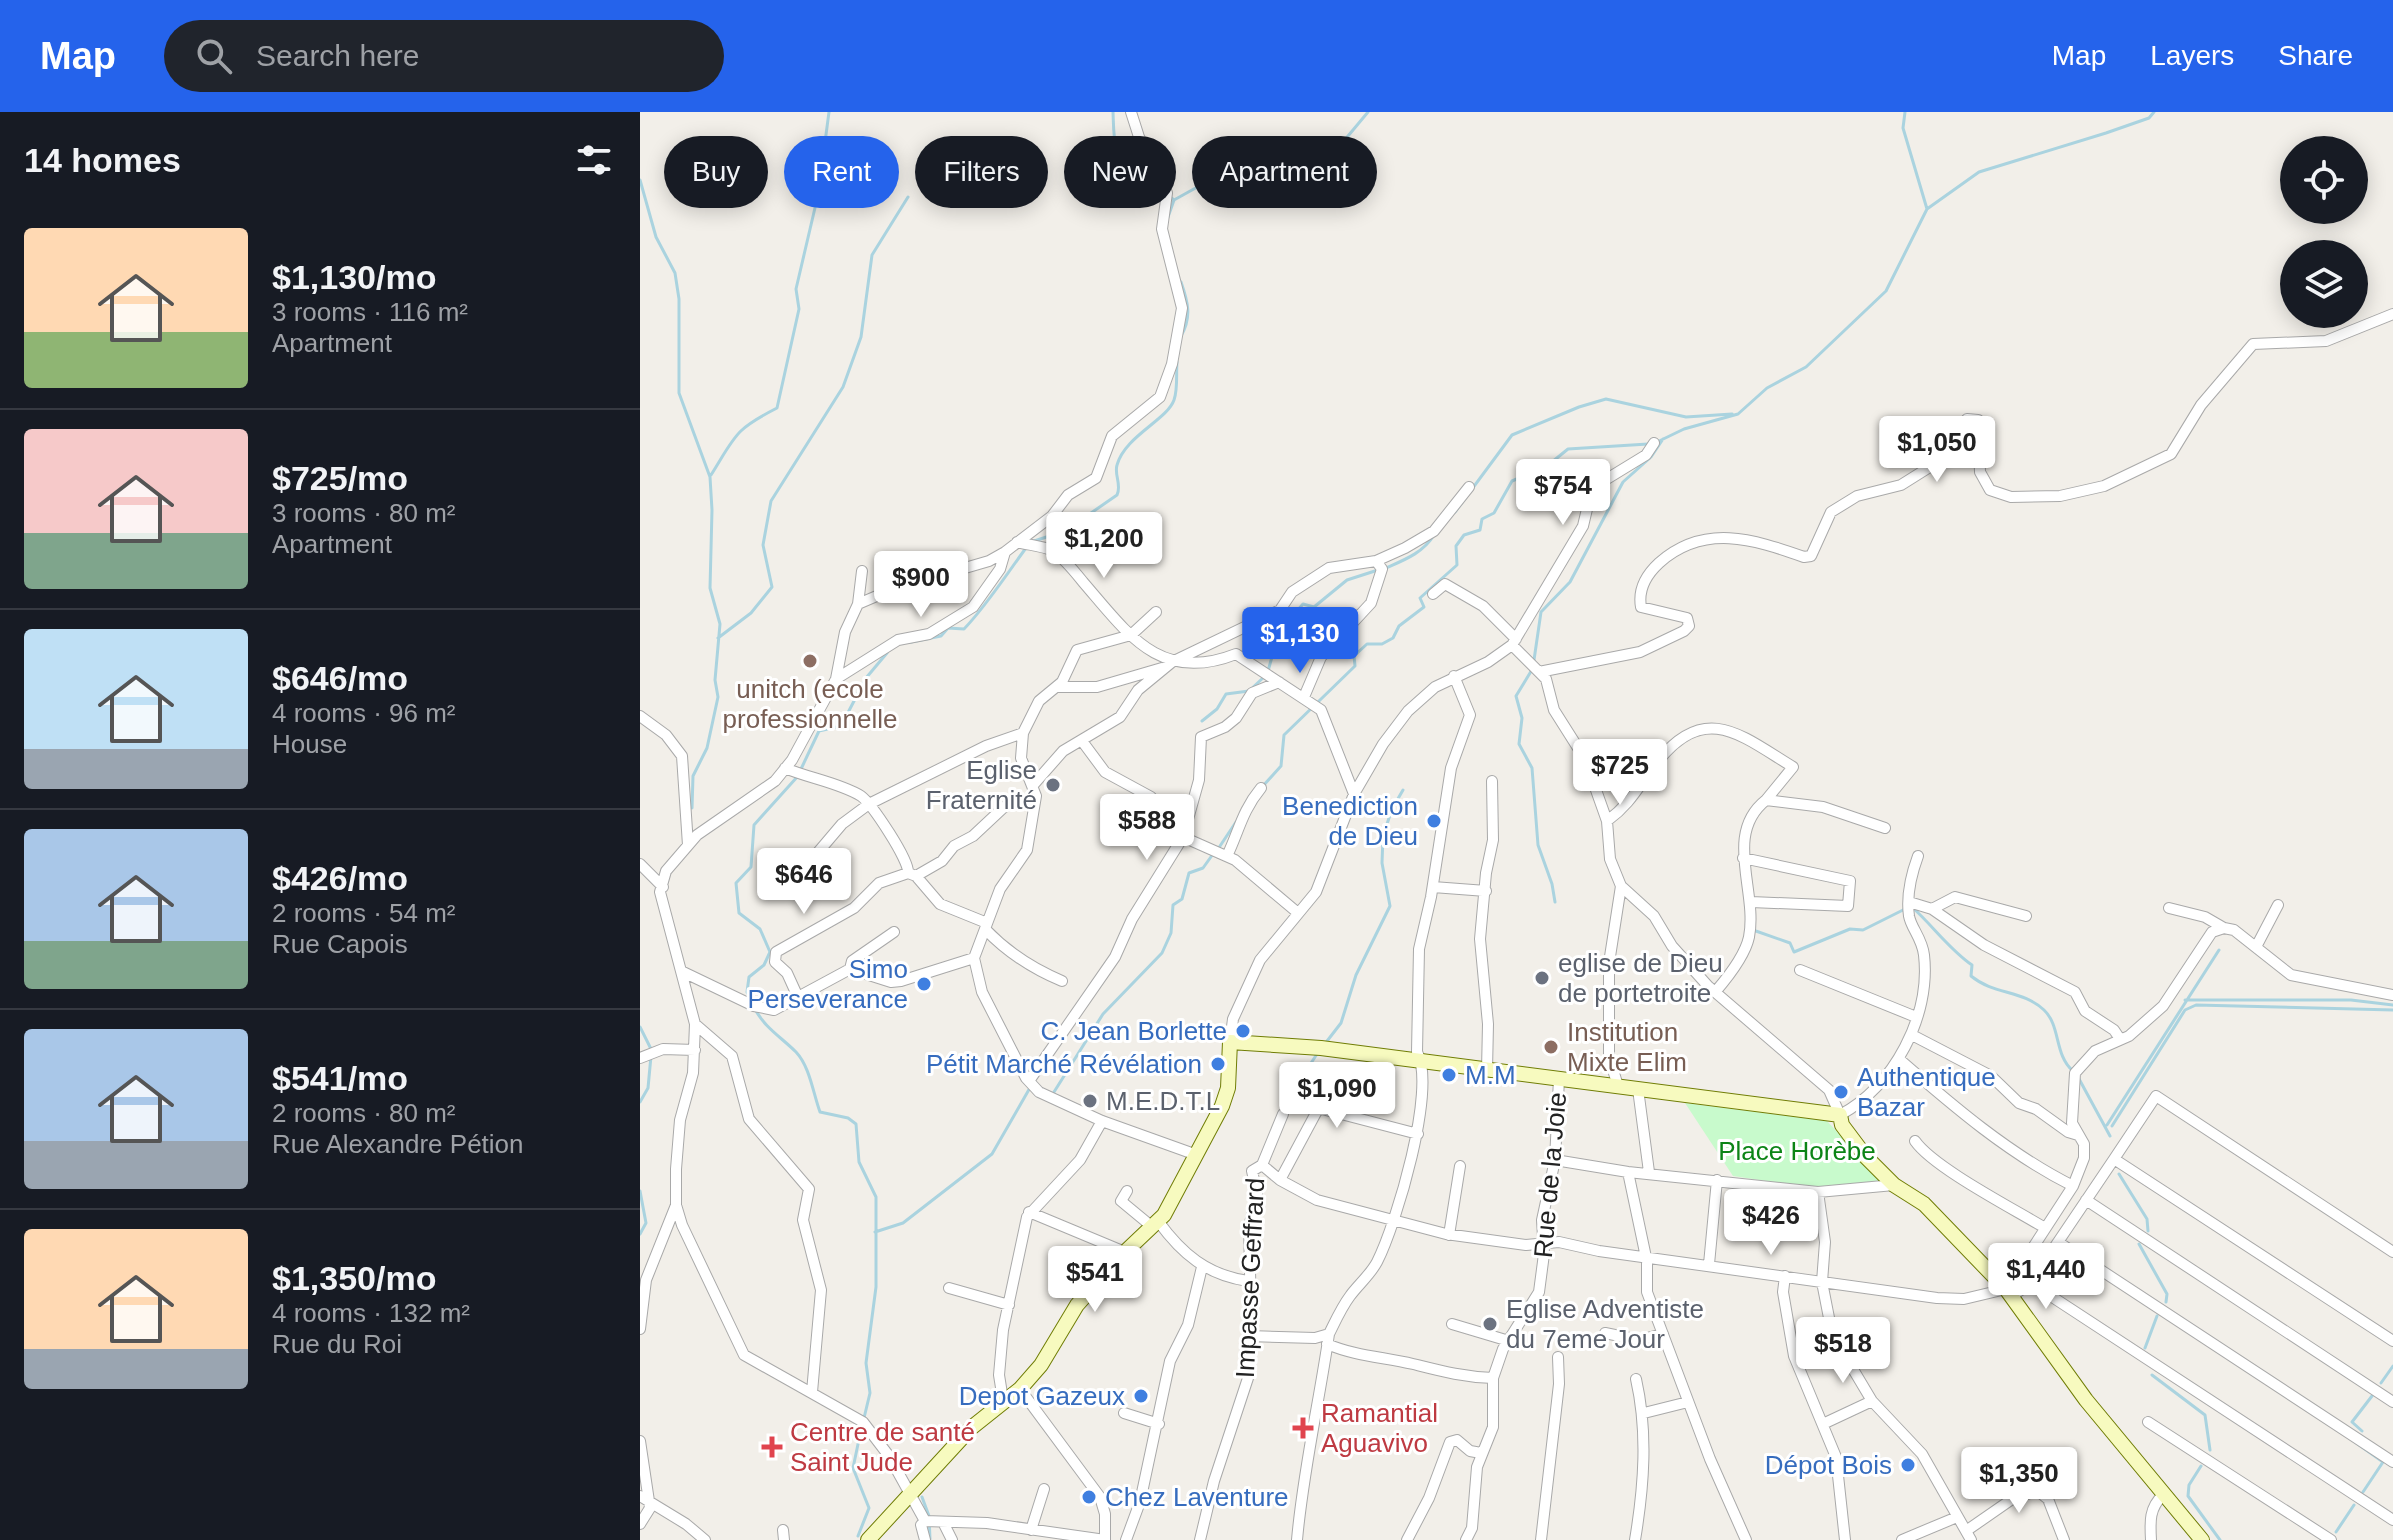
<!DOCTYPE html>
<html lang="en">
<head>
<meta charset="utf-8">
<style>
	body { margin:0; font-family:Helvetica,sans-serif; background:#20242c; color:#f1f3f6; height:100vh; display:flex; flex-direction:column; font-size:30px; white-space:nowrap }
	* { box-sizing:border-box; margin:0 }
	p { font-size:26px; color:#9ea1a6 }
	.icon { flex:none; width:44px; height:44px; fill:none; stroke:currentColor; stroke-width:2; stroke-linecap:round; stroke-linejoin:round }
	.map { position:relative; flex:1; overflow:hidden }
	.side { display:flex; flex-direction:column; background:#171b24; width:640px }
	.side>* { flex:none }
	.guide { position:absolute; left:24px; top:24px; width:760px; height:72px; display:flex; gap:16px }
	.tools { position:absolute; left:1640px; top:24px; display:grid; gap:16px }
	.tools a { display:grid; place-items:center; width:88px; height:88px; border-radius:50%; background:#171b24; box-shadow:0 4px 20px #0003; font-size:40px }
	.price { position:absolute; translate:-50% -68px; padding:0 18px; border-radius:8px; background:#fff; color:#222; font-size:26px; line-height:52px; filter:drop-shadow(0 2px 4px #0008) }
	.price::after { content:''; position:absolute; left:50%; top:48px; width:24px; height:18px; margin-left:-12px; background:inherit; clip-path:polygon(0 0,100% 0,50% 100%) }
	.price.on { background:#2563eb; color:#fff }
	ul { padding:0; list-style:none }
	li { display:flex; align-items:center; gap:24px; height:200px; padding:0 24px }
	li+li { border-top:2px solid #363941 }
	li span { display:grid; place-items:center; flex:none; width:224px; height:160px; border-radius:8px; color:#555 }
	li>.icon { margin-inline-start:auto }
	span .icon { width:96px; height:96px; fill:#fffc; stroke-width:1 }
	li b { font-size:34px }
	h2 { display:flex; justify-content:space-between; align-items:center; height:96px; padding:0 24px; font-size:34px }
	.tag { padding:0 28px; border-radius:36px; background:#171b24; box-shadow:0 4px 20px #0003; font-size:28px; line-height:72px }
	.tag.on { background:#2563eb; color:#fff }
	header { display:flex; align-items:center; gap:48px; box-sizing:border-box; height:112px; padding:0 40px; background:#2563eb; color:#fff }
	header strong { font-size:38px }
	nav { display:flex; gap:44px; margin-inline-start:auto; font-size:28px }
	.search { width:560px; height:72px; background:#20242c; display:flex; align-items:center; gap:20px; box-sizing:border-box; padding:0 28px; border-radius:44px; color:#9ea1a6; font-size:30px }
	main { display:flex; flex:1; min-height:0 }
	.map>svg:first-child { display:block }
</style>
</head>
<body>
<header>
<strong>Map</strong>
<div class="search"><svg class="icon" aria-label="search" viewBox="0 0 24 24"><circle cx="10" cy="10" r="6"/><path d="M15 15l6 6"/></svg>Search here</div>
<nav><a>Map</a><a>Layers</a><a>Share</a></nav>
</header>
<main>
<section class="side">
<h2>14 homes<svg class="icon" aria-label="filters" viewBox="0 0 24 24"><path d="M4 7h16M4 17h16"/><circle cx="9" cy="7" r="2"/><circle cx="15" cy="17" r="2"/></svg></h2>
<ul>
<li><span style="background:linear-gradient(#ffd9b3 65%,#8fb573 0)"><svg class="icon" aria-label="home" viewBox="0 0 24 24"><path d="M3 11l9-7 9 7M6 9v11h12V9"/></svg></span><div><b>$1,130/mo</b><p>3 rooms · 116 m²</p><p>Apartment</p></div></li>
<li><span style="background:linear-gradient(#f6c9c9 65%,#7fa58c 0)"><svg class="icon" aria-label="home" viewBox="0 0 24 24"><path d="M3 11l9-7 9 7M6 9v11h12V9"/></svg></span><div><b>$725/mo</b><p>3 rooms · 80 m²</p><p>Apartment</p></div></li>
<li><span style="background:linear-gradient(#bfe0f5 75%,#9aa5b1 0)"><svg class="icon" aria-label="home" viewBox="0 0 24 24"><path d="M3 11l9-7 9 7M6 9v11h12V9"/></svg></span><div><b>$646/mo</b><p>4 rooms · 96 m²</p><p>House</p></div></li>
<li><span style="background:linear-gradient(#a9c7e8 70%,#7fa58c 0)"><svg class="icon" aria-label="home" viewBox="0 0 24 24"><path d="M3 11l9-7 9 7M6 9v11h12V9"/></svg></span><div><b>$426/mo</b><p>2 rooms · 54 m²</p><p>Rue Capois</p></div></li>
<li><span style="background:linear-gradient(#a9c7e8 70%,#9aa5b1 0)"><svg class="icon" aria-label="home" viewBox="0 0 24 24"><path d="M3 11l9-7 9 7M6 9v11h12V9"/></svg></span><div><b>$541/mo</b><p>2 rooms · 80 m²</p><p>Rue Alexandre Pétion</p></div></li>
<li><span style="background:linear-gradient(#ffd9b3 75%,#9aa5b1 0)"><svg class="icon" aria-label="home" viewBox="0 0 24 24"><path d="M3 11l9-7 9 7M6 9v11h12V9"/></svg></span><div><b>$1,350/mo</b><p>4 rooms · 132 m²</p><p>Rue du Roi</p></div></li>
</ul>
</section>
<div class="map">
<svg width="1753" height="1428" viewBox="0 0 1753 1428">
	<rect width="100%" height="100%" fill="#f2efe9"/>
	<path fill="#c8facc" d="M1045 991 1187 1009 1246 1073 1186 1078 1093 1064Z"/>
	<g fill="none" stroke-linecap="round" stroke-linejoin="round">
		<path stroke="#aad3df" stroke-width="3" d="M473 0C474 20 472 45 491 59 500 66 510 64 518 73
			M1265 0 1263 16 1287 97
			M504 45 510 65
			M0 68 16 125 35 161 39 187V281L70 365 72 398 70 476 80 512 75 568 78 585 67 636 53 664 52 696
			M534 88 579 63 601 65 655 56 703 30 728 0
			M528 105 534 88 529 84
			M541 170C548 190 552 205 541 224
			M1015 331 1044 317 1098 302 1127 276 1166 255 1246 179 1287 97 1339 60 1466 21 1509 6 1514 0
			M71 363C96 323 94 318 137 296L159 197 156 177 178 83 189 0
			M815 400 872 323 939 295 966 287 1046 305 1092 302
			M391 430 425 419 477 383C482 373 474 363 477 353 485 324 527 308 534 288 538 277 536 262 537 250
			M746 456C764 448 783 441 794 423
			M78 526 111 501 132 475 123 433 131 389 203 275 221 225 232 143 268 85
			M271 530 301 524 308 516 324 517C347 493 366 463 386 436
			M894 548 901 500 930 470 983 370 1011 345 1023 327
			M893 556 876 584 882 606 879 632 892 656 898 733 912 772 915 790
			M628 559 645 499 656 500 663 492 674 495 707 468 738 458
			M562 609 577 597 586 582 609 579 624 565
			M161 657 179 619 201 614 226 566 247 541
			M622 675 641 654 644 623 715 554 714 544 727 532H742L753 526 759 514 784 495 780 486 817 453 816 434 824 423 840 418 842 407 854 401 872 369 907 354 928 337 1008 332
			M578 737 596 710
			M1272 795C1294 815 1309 837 1332 853L1331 864C1354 883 1383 878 1404 898 1421 914 1414 943 1433 959
			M1113 818 1150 831 1154 840 1210 817 1223 818 1267 796
			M1545 888H1711L1753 893
			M112 890 107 880 109 865 124 853 130 840 120 817 99 801 96 771 111 755 114 713 158 664
			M115 897C125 916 141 925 156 940 170 955 173 981 180 1000L208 1006 216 1012 219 1050 236 1085V1175L226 1251 230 1281 224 1306
			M0 915 11 937
			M684 933 701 911 716 863 750 794 742 751 743 724 752 697 763 678
			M1438 965 1470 1024
			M414 980 463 902 522 841 531 821 533 793 542 787 549 761 563 756 573 742
			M650 983 677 942
			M0 990 8 976 11 944
			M1467 1013 1579 838
			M1472 1014 1545 898 1556 893 1753 898
			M1479 1062 1507 1107 1508 1119
			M0 1079 6 1111 0 1122
			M235 1120 263 1111 352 1042 391 974
			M1499 1132 1527 1182 1526 1190
			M1505 1236 1517 1204
			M1512 1263 1565 1303 1570 1338
			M1741 1271 1753 1254
			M1722 1319 1712 1310 1732 1284
			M1715 1330 1743 1350 1723 1380
			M1561 1354 1549 1373 1548 1384 1580 1428
			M282 1385 289 1404 290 1427
			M1696 1420 1714 1393
			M218 1424 229 1396 213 1356 222 1313"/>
		<defs>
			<path id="street" d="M377 430C388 433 404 434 413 439 424 446 435 460 443 470 488 522 520 572 596 542L681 598 714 682
				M793 482 805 472 843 494 876 527
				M218 492 222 459
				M516 500 491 523 437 538 422 570 399 589 383 621 381 646 396 684 387 738 360 777 334 846 342 880 386 966 399 980 462 1009 554 1042
				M872 533 906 567 914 598 945 647 967 709 970 747 981 774 1014 804 1032 834 1068 874 1189 978 1200 1003C1254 974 1291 904 1284 843 1282 826 1271 816 1269 804 1266 783 1271 763 1278 744
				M899 560 1000 540 1044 519 1049 514 1047 506 1001 495C998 478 1006 463 1019 451 1064 411 1113 427 1164 445L1171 444 1191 400 1217 384 1261 373 1296 351 1327 307 1338 308 1340 360 1350 378 1371 385 1420 384 1464 374 1531 342 1561 293 1613 232 1686 229 1753 202
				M196 567 258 528 289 522 333 495 360 457 365 440
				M416 575H457L522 556
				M664 585 681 545 731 491 742 457 736 449
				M0 604 26 623 42 644 48 733
				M442 629 465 660 511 685 543 725 595 748 658 801
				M145 656C168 666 200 671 221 684 232 692 270 749 268 761
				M394 672 423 639 480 605 498 578 532 550 640 498 652 480 689 456 736 449 765 436 794 419 829 375
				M967 709C993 690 999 672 1019 648 1066 590 1102 624 1153 655L1126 688
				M587 744C599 719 602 699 621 676
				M1103 746 1210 769 1208 794 1111 790
				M0 752 23 775
				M155 758 174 745 202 712 229 692 346 634 383 621
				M276 764 302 749 314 734 333 724 364 695 396 684
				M793 775 846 779
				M1269 790 1292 797 1344 833 1435 880 1445 899 1474 918 1480 927
				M1529 796 1565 805 1584 816
				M1292 797 1315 785 1386 804
				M345 817C367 840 393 857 422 869
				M1616 835 1638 793
				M210 857 212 849 254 820
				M1160 858 1276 905
				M41 859 114 894 134 898 210 857 251 870 261 869 334 846
				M1076 879C1088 865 1105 844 1109 825 1118 779 1083 722 1126 688L1183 695 1245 716
				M157 883 147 861 135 850 136 840 214 796 239 771 268 761 276 764 300 792 347 811
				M55 912 92 944 109 1007 169 1077 163 1108 181 1178 172 1280
				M1272 923 1351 964 1379 991 1396 997 1428 1020 1438 1023
				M590 930 593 907 620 848 676 780 714 682 743 632 768 599 795 575 848 550 872 533 943 414 952 376 1006 343 1014 331
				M0 946 23 937 55 938
				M1259 947C1313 994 1369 1042 1433 1074
				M847 958 848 912 840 827 846 761 853 728 852 669
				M389 969 475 845 492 807 543 725 559 668 561 625 585 615 596 606 612 581 639 570
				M978 974 969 945V851L981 774
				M998 977 1009 1060
				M1275 1029C1294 1056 1374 1097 1405 1116
				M1474 1047 1516 984 1753 1140
				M915 1048 988 1060 1178 1080 1254 1073
				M622 1053 640 1068 677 1088 806 1122 886 1133 919 1130 959 1139 1297 1186 1324 1187 1366 1177 1433 1074 1444 1046V1032L1432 1011 1435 961 1455 939 1489 924 1523 894 1572 820 1584 816 1594 818 1651 863 1753 883
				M988 1060 1007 1150V1180L1070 1347 1106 1428
				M640 1068 677 999 682 997 778 1022
				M487 1079 481 1089 510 1113
				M1178 1080 1185 1130 1182 1170 1190 1211 1201 1237 1232 1289 1282 1342 1331 1428
				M1446 1088 1753 1290
				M389 1100 485 1140
				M518 1109C542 1142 567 1163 608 1169
				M809 1123 820 1054
				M1418 1130 1391 1171 1753 1408
				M1069 1152 1077 1068
				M1145 1164 1143 1180 1154 1244 1196 1345 1205 1428
				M309 1176 369 1193
				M1372 1184 1391 1171
				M812 1212 869 1229
				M0 1217 6 1168 36 1093
				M965 1221 999 1228 1023 1222
				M609 1224 675 1226 689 1222C695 1210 701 1196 710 1184 718 1173 730 1163 737 1150 756 1113 797 976 777 940L779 837 791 785 811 656 830 603 814 564
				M1753 1229 1474 1047 1418 1130 1753 1350
				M687 1232C715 1244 743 1245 773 1252 801 1259 823 1265 853 1266
				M363 1288 359 1263 363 1218 387 1105 440 1048 462 1009
				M484 1301 519 1312
				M1004 1301 1048 1290
				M1508 1310 1691 1428
				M1185 1311 1232 1289
				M0 1329 10 1396 0 1412
				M0 1384 46 1412 65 1428
				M285 1409 249 1344 223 1310 104 1243 42 1113 36 1093V1057L40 1008 53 961 55 912 20 780 26 759 57 723 135 669 152 648 196 567 205 520 218 492 253 477 349 449 365 440 412 404 428 383 456 366 472 324 520 285 532 252 542 196 522 117 527 81 499 25 491 0
				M285 1409 347 1411 465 1428V1402L460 1385 380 1277
				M285 1409 281 1413 285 1428
				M303 1410 312 1428
				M143 1418 144 1428
				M391 1418 404 1377
				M1326 1419 1375 1385 1398 1379 1408 1387 1424 1428
				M486 1428 500 1390 530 1249 548 1213 562 1155
				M560 1428 574 1369 608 1266 605 1243 611 1202 609 1115 617 1081 612 1059 622 1053 643 1002
				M657 1428C663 1359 679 1291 689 1222
				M767 1428 789 1386 810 1330 817 1328 830 1339 841 1341
				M826 1428 832 1416 837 1355 853 1315V1266L863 1237 899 1180 904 1142 902 1108 915 1048 919 967
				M901 1428 919 1272 918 1245
				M995 1428C1004 1374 1008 1320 996 1267
				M1262 1428 1317 1405
				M1511 1428C1510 1410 1509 1396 1523 1383"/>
			<path id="secondary" d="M228 1428 331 1316 380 1277 401 1253 437 1193 485 1140 524 1103 582 994 588 976 590 930 681 936 1200 1003 1202 1013 1226 1045 1254 1073 1284 1092 1366 1177 1446 1288 1562 1428"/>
		</defs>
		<use href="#street" stroke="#a9a9a9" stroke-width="12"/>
		<use href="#secondary" stroke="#707d05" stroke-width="16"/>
		<use href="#street" stroke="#fff" stroke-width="10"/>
		<use href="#secondary" stroke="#f7fabf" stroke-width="14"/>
	</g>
	<g fill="#8d6e63" stroke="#fff" stroke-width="3">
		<circle cx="170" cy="549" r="8"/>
		<circle cx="911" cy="935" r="8"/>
	</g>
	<g fill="#6b7280" stroke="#fff" stroke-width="3">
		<circle cx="413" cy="673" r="8"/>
		<circle cx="902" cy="866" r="8"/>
		<circle cx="450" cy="989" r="8"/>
		<circle cx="850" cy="1212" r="8"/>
	</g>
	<g fill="#3f7fe0" stroke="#fff" stroke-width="3">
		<circle cx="794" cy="709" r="8"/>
		<circle cx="284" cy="872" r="8"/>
		<circle cx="603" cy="919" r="8"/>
		<circle cx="578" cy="952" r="8"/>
		<circle cx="809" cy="963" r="8"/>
		<circle cx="1201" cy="980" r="8"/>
		<circle cx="501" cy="1284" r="8"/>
		<circle cx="1268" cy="1353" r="8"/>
		<circle cx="449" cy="1385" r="8"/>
	</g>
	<g fill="#e0444e" stroke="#fff" stroke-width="3">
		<path d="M659 1304h8v8h8v8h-8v8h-8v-8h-8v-8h8z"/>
		<path d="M128 1323h8v8h8v8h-8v8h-8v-8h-8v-8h8z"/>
	</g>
	<g text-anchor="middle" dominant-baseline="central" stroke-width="6" stroke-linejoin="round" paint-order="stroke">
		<g font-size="26" fill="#785e54" stroke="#fff">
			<text x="170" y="577">unitch (ecole<tspan x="170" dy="30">professionnelle</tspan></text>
			<text x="927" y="920" text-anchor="start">Institution<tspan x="927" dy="30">Mixte Elim</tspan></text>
		</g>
		<g font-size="26" fill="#5b616d" stroke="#fff" text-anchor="start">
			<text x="397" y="658" text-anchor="end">Eglise<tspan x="397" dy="30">Fraternité</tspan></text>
			<text x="918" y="851">eglise de Dieu<tspan x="918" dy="30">de portetroite</tspan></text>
			<text x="466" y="989">M.E.D.T.L</text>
			<text x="866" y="1197">Eglise Adventiste<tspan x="866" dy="30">du 7eme Jour</tspan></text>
		</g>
		<g font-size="26" fill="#366cbe" stroke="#fff" text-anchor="end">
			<text x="778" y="694">Benediction<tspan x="778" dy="30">de Dieu</tspan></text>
			<text x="268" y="857">Simo<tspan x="268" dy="30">Perseverance</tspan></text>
			<text x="587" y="919">C. Jean Borlette</text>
			<text x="562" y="952">Pétit Marché Révélation</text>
			<text x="825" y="963" text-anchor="start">M.M</text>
			<text x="1217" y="965" text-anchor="start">Authentique<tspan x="1217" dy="30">Bazar</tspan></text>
			<text x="485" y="1284">Depot Gazeux</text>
			<text x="1252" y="1353">Dépot Bois</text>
			<text x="465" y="1385" text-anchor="start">Chez Laventure</text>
		</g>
		<g font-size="26" fill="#0c8416" stroke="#fff">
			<text x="1157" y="1039">Place Horèbe</text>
		</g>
		<g font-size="26" fill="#222" stroke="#fff">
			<text transform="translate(910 1063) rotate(-85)">Rue de la Joie</text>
			<text transform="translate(610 1166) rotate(-87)">Impasse Geffrard</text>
		</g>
		<g font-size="26" fill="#be3a42" stroke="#fff" text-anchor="start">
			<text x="681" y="1301">Ramantial<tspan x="681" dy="30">Aguavivo</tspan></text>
			<text x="150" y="1320">Centre de santé<tspan x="150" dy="30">Saint Jude</tspan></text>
		</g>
	</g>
</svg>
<div class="tools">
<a><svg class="icon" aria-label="locate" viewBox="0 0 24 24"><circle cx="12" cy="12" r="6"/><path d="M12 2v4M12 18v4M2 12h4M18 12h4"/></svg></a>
<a><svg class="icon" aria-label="layers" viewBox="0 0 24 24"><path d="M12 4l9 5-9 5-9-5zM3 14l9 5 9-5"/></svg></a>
</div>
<b class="price" style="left:1297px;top:372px">$1,050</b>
<b class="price" style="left:923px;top:415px">$754</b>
<b class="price" style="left:464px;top:468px">$1,200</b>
<b class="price" style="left:281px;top:507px">$900</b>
<b class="price on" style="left:660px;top:563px">$1,130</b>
<b class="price" style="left:980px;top:695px">$725</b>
<b class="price" style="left:507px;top:750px">$588</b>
<b class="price" style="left:164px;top:804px">$646</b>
<b class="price" style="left:697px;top:1018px">$1,090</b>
<b class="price" style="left:1131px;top:1145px">$426</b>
<b class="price" style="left:1406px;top:1199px">$1,440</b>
<b class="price" style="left:455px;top:1202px">$541</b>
<b class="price" style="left:1203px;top:1273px">$518</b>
<b class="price" style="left:1379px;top:1403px">$1,350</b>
<div class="guide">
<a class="tag">Buy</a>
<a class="tag on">Rent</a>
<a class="tag">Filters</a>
<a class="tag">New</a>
<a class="tag">Apartment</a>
</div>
</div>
</main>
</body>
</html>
